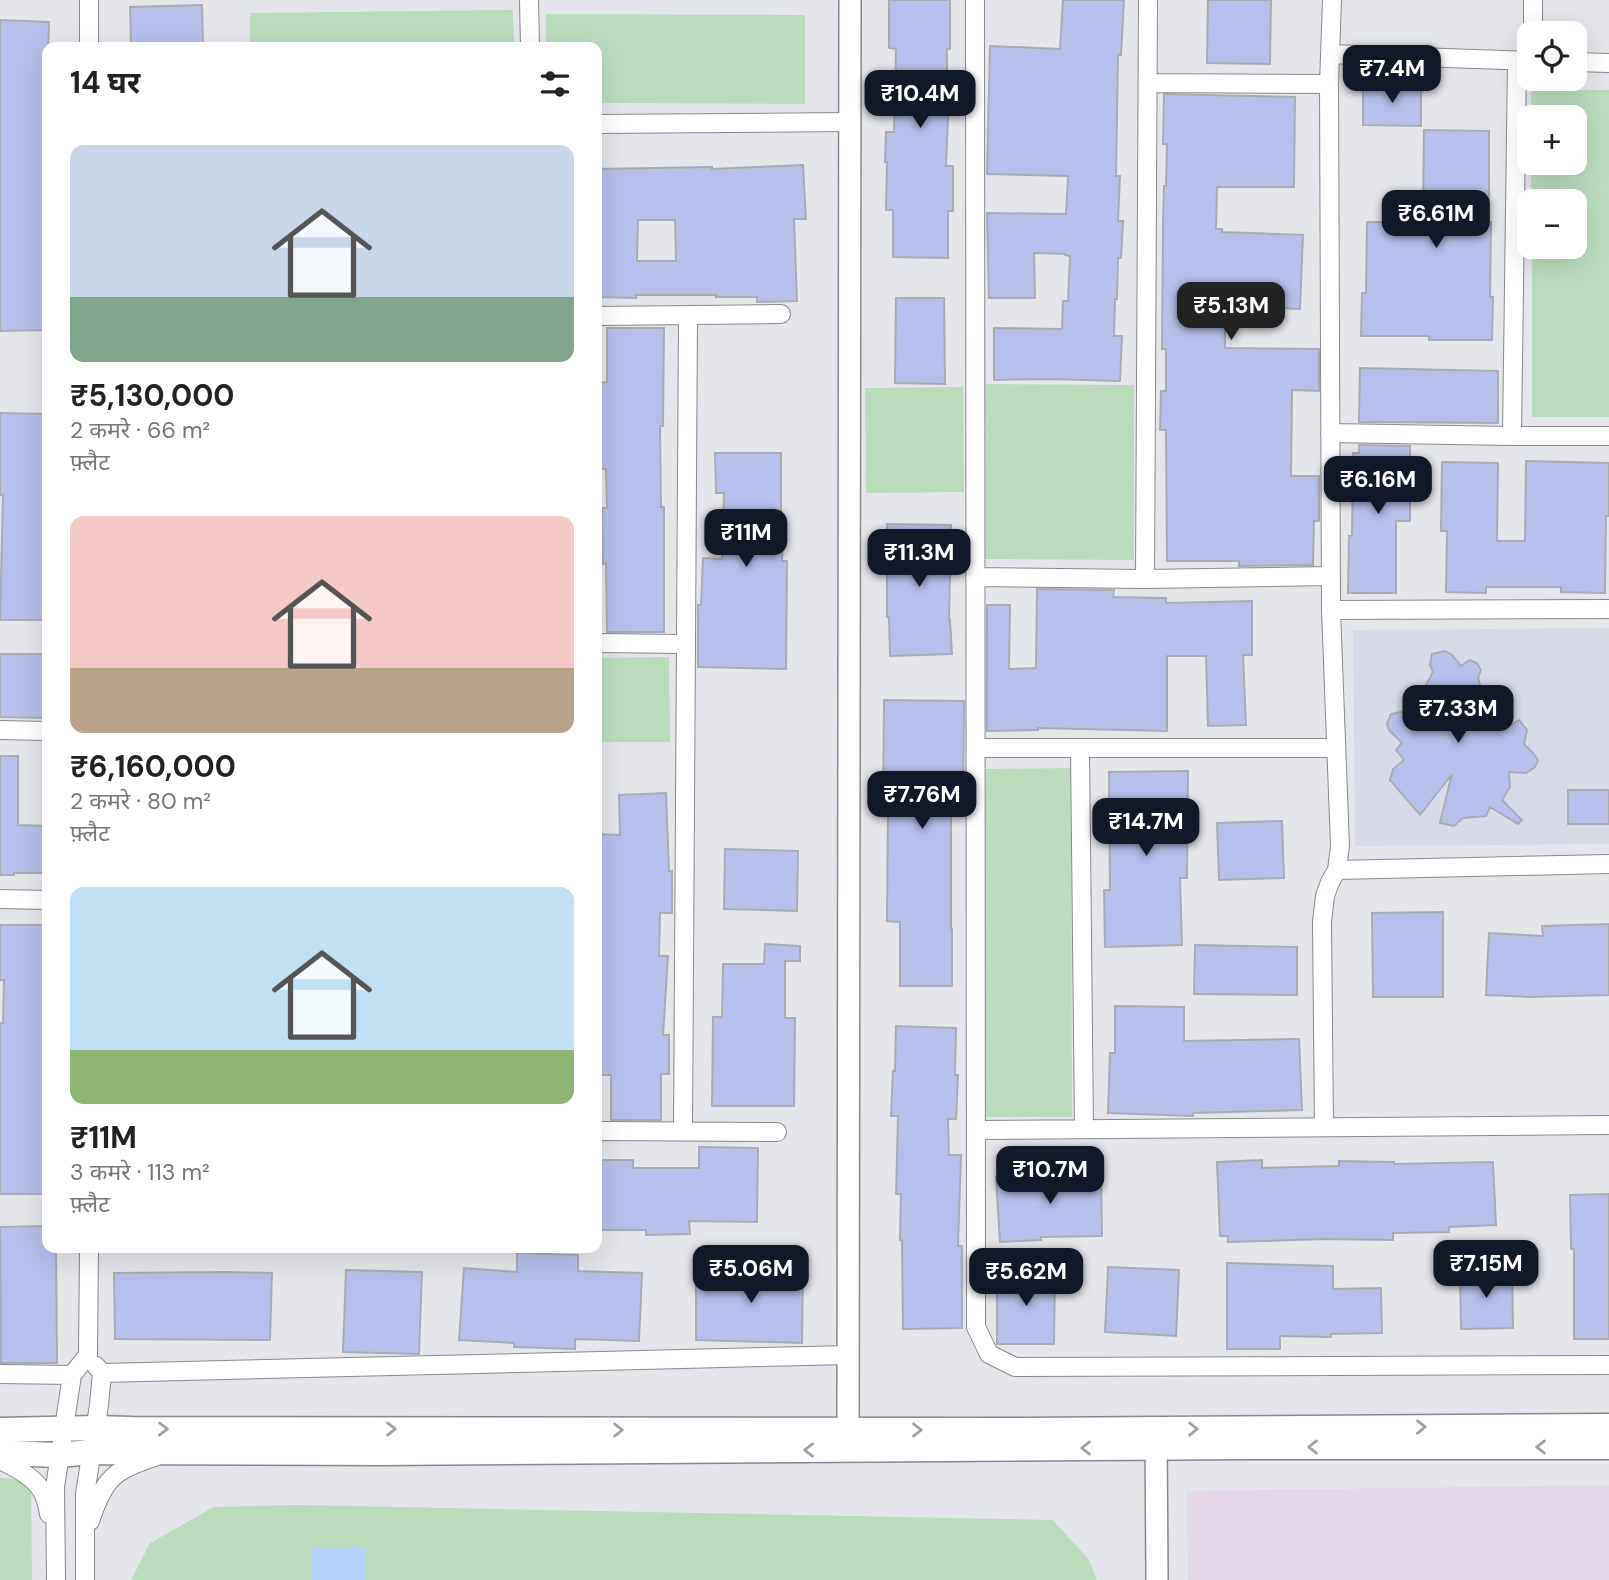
<!DOCTYPE html>
<html lang="hi">
<head>
<meta charset="utf-8">
<style>
	body { margin:0; font-family:"DM Sans","Noto Sans Devanagari",sans-serif; background:#f6f6f6; color:#222; height:100vh; display:flex; flex-direction:column; font-size:26px; white-space:nowrap }
	* { box-sizing:border-box; margin:0 }
	p { font-size:23px; color:#767676 }
	.icon { flex:none; width:38px; height:38px; fill:none; stroke:currentColor; stroke-width:2; stroke-linecap:round; stroke-linejoin:round }
	.map { position:relative; flex:1; overflow:hidden }
	.drawer { position:absolute; left:42px; top:42px; width:560px; height:1211px; display:flex; flex-direction:column; background:#fff; border-radius:14px; box-shadow:0 7px 28px #0002 }
	.drawer>* { flex:none }
	.tools { position:absolute; left:1517px; top:21px; display:grid; gap:14px }
	.tools a { display:grid; place-items:center; width:70px; height:70px; border-radius:14px; background:#fff; box-shadow:0 7px 28px #0002; font-size:35px }
	.price { position:absolute; translate:-50% -60px; padding:0 16px; border-radius:14px; background:#111827; color:#fff; font-size:23px; line-height:46px; filter:drop-shadow(0 2px 4px #0008) }
	.price::after { content:''; position:absolute; left:50%; top:42px; width:21px; height:16px; margin-left:-10px; background:inherit; clip-path:polygon(0 0,100% 0,50% 100%) }
	.price.active { background:#222; color:#fff }
	ul { padding:0; list-style:none }
	li { display:grid; align-content:center; gap:14px; height:371px; padding:0 28px }
	li span { display:grid; place-items:center; height:217px; border-radius:14px; color:#555 }
	li>.icon { margin-inline-start:auto }
	span .icon { width:126px; height:126px; fill:#fffc; stroke-width:1 }
	li b { font-size:30px }
	h2 { display:flex; justify-content:space-between; align-items:center; height:84px; padding:0 28px; font-size:30px }
	.map>svg:first-child { display:block }
</style>
</head>
<body>
<div class="map">
<svg width="1609" height="1580" viewBox="0 0 1609 1580">
	<rect width="100%" height="100%" fill="#e5e6ec"/>
	<path fill="#d7dae7" d="M1609 628V844L1355 846 1353 630Z"/>
	<path fill="#e5d7ea" d="M1609 1485V1580H1188L1187 1491Z"/>
	<path fill="#badcbd" d="M513 10 514 47H250V13Z
		M546 14 805 15V104L597 103V47H546Z
		M1531 90H1609V417H1532V247H1575V201H1531V163H1575V117H1531Z
		M985 384 1134 385V560L984 559Z
		M963 387 964 492 866 493 865 388Z
		M669 657 670 742H597V658Z
		M1071 768 1072 1117H985L983 769Z
		M0 1478 31 1480 32 1580H0Z
		M298 1505 1053 1520 1089 1560 1097 1580H131L150 1543 214 1507Z"/>
	<path fill="#afd3f7" d="M311 1547H366V1580H311Z"/>
	<path fill="#b7c0ec" stroke="#aaabb1" stroke-width="2" fill-rule="evenodd" d="M889 0H950V49H947V93H949L946 166H953V211H948V258L893 257V210H886L887 162H885L886 132H894L896 49 889 48Z
		M1063 0H1124L1121 55H1118L1116 176H1120L1118 221H1123L1121 258H1118L1117 299H1115L1114 336H1122L1120 381 1048 379 994 380V328L1062 329 1063 301H1068L1070 256 1065 255V254L1034 253 1035 298H989L987 213 1066 214 1068 176 987 174 990 46 1060 49Z
		M1208 0H1271L1270 64 1207 63Z
		M202 5 203 47H131L130 7Z
		M0 20 49 22 45 150H47V330L0 331Z
		M1363 84 1421 85V126L1363 125Z
		M1164 94 1295 97 1294 187H1217L1216 229H1222V232L1303 235 1300 309 1225 306V348L1319 349V391L1292 390 1291 476H1319V521H1314L1313 565 1239 566V561H1167L1166 430H1160L1161 391H1166V349H1162L1163 224 1164 186H1166L1167 144H1163Z
		M1424 130 1489 131V222H1491L1490 297H1493L1492 340H1429V336H1361L1362 293H1366L1367 222H1423Z
		M803 165 806 219H794L797 301 757 302V297H716V295H636V298L597 297V169L712 167V169ZM638 220H675L676 261H637Z
		M896 298H944L945 384 895 383Z
		M607 328H664L663 426H660L661 507H664V632H607L606 563 603 564 602 508H607L606 469H597V383L607 382Z
		M1360 368 1498 371V423L1359 422Z
		M0 413 47 414V620H0L3 495H0Z
		M1359 445 1410 446V521H1396V593H1348L1349 536H1352L1353 453H1359Z
		M715 453H781V515H784L782 561H787L786 669 698 667V605H701L703 558 722 559 724 493H716Z
		M1526 461 1609 463V516H1606L1605 593 1561 592V587H1486V593L1446 592 1447 531H1441L1442 462 1498 463 1497 541H1525Z
		M887 524 951 525 949 621 950 620 952 654 890 656 889 617H887Z
		M1037 589 1114 590 1113 597 1166 598V603L1252 601V655H1243L1246 725 1208 726 1206 656H1167V731L1038 728V730L987 731V605H1010L1009 669 1036 668Z
		M1445 651 1452 655 1461 666 1470 660 1477 663 1481 670 1478 678 1482 692 1499 707 1511 725 1519 720 1527 730 1524 744 1533 753 1538 760 1535 767 1526 773 1509 772 1510 787 1502 800 1522 820 1518 824 1490 807 1486 816 1463 818 1454 826 1440 823 1452 774 1420 815 1390 780 1393 769 1404 760 1396 750 1402 743 1389 730 1387 724 1391 714 1405 711 1413 695 1423 691 1433 672 1430 665 1432 654Z
		M0 654H47V718L0 717Z
		M884 700 964 701 963 812 951 811V929H952V986H900V922L887 921 888 811H883Z
		M0 756H18V825L47 826V873H14V875H0Z
		M1188 771 1187 878H1180L1182 945 1105 947 1104 890H1110L1109 772Z
		M1568 790H1609V824H1568Z
		M666 793 669 871H672V913H660L659 956H668L663 1035H669V1074H661V1120H611V1075H597V834L620 835 619 795Z
		M1282 821 1284 878 1219 880 1217 823Z
		M725 849 798 851 797 911 724 909Z
		M1443 912V997H1373L1372 913Z
		M1609 924V995L1529 997 1486 995 1489 933 1543 936 1542 926Z
		M0 925H47V1194H0V1023H3L4 980H0Z
		M765 944 800 946V961H785V1018H795L794 1106H712L713 1017H722L723 964H764Z
		M1195 945 1297 947V995L1194 994Z
		M1115 1006 1184 1007V1041L1299 1039 1302 1110 1193 1113V1116L1108 1113 1110 1053H1115Z
		M896 1026 956 1028 955 1075H958L956 1119H948L949 1155H961L958 1246H962V1328L903 1329 902 1240H900L901 1194H896L898 1116H891L893 1071H895Z
		M699 1147 758 1148 757 1222 689 1221 690 1234 646 1235V1230H597V1160H633V1168H699Z
		M1262 1160V1168L1339 1166V1161L1394 1162V1164L1493 1162 1496 1225 1449 1227V1232L1393 1233V1240L1325 1239 1228 1242V1236H1220L1217 1162Z
		M1049 1171H1101L1102 1236 1041 1237V1240L1000 1242 996 1177 1049 1175Z
		M1609 1194V1339H1574V1249H1571L1570 1195Z
		M47 1226V1248H56L57 1363H1L0 1227Z
		M517 1253 578 1255V1271L642 1273 639 1341 575 1339V1349L514 1347V1343L459 1340 464 1268 517 1272Z
		M1227 1263 1333 1266V1289L1381 1288 1382 1333 1331 1334V1337L1280 1336V1349H1227Z
		M753 1264H803L802 1343 696 1340V1272H753Z
		M1108 1267 1179 1270 1176 1336 1105 1332Z
		M346 1270 422 1272 419 1354 343 1352Z
		M1512 1271 1513 1328 1461 1329 1460 1272Z
		M226 1272 272 1273 270 1340 115 1339 114 1273Z
		M997 1272 1055 1273 1054 1344H997Z"/>
	<g fill="none" stroke-linecap="round" stroke-linejoin="round">
		<defs>
			<path id="minor" d="M89 0V47
				M529 0 530 47
				M975 0 976 1327 989 1354 1015 1367 1609 1365
				M1533 0V33
				M1330 54 1530 61
				M1575 62 1609 63
				M1148 83 1329 84
				M597 124 850 122
				M597 316 781 314
				M1330 433 1512 436H1609
				M1512 436 1517 61
				M975 577 1145 579 1331 576
				M1145 579 1148 0
				M1331 610 1609 609
				M597 643 685 644
				M0 730 47 731
				M976 748H1336
				M1080 748 1084 1129
				M1337 870 1609 864
				M0 899 47 900
				M1324 1127 1322 922 1325 896 1330 882 1337 870 1340 846 1331 610 1329 84 1332 0
				M976 1130 1609 1125
				M597 1131 777 1132
				M683 1132 688 315
				M102 1373 849 1355
				M0 1374 72 1375
				M0 1460C15 1467 34 1477 42 1491 46 1498 48 1507 49 1514
				M90 1521C104 1479 113 1470 155 1457
				M56 1580 55 1487 72 1375 88 1355 89 1248
				M85 1580V1494L99 1405 102 1373 96 1366"/>
			<path id="tertiary" d="M1156 1432 1157 1580
				M848 1447 850 0"/>
			<path id="secondary" d="M0 1430 95 1428 131 1429 1021 1430 1609 1426
				M0 1453 59 1455 91 1452 381 1453 1244 1447H1609"/>
		</defs>
		<use href="#minor" stroke="#87888e" stroke-width="20"/>
		<use href="#tertiary" stroke="#87888e" stroke-width="24"/>
		<use href="#secondary" stroke="#87888e" stroke-width="27"/>
		<use href="#minor" stroke="#fff" stroke-width="18"/>
		<use href="#tertiary" stroke="#fff" stroke-width="21"/>
		<use href="#secondary" stroke="#fff" stroke-width="24"/>
	</g>
	<defs><path id="oneway-chevron" d="M-2-3.5L2.5 0L-2 3.5" fill="none" stroke-width="1.6" stroke-linecap="round" stroke-linejoin="round" transform="scale(1.75)"/></defs>
	<g stroke="#9f9f9f">
		<use href="#oneway-chevron" transform="translate(1421 1427)"/>
		<use href="#oneway-chevron" transform="translate(163 1429)"/>
		<use href="#oneway-chevron" transform="translate(391 1429)"/>
		<use href="#oneway-chevron" transform="translate(1193 1429)"/>
		<use href="#oneway-chevron" transform="translate(618 1430)"/>
		<use href="#oneway-chevron" transform="translate(917 1430)"/>
		<use href="#oneway-chevron" transform="translate(1313 1447) rotate(-180)"/>
		<use href="#oneway-chevron" transform="translate(1541 1447) rotate(-180)"/>
		<use href="#oneway-chevron" transform="translate(1086 1448) rotate(180)"/>
		<use href="#oneway-chevron" transform="translate(809 1450) rotate(180)"/>
	</g>
</svg>
<div class="tools">
<a><svg class="icon" aria-label="locate" viewBox="0 0 24 24"><circle cx="12" cy="12" r="6"/><path d="M12 2v4M12 18v4M2 12h4M18 12h4"/></svg></a>
<a>+</a>
<a>−</a>
</div>
<b class="price" style="left:1392px;top:105px">₹7.4M</b>
<b class="price" style="left:920px;top:130px">₹10.4M</b>
<b class="price" style="left:1436px;top:250px">₹6.61M</b>
<b class="price active" style="left:1231px;top:342px">₹5.13M</b>
<b class="price" style="left:1378px;top:516px">₹6.16M</b>
<b class="price" style="left:746px;top:569px">₹11M</b>
<b class="price" style="left:919px;top:589px">₹11.3M</b>
<b class="price" style="left:1458px;top:745px">₹7.33M</b>
<b class="price" style="left:922px;top:831px">₹7.76M</b>
<b class="price" style="left:1146px;top:858px">₹14.7M</b>
<b class="price" style="left:1050px;top:1206px">₹10.7M</b>
<b class="price" style="left:1486px;top:1300px">₹7.15M</b>
<b class="price" style="left:751px;top:1305px">₹5.06M</b>
<b class="price" style="left:1026px;top:1308px">₹5.62M</b>
<section class="drawer">
<h2>14 घर<svg class="icon" aria-label="filters" viewBox="0 0 24 24"><path d="M4 7h16M4 17h16"/><circle cx="9" cy="7" r="2"/><circle cx="15" cy="17" r="2"/></svg></h2>
<ul>
<li><span style="background:linear-gradient(#c9d6e8 70%,#7fa58c 0)"><svg class="icon" aria-label="home" viewBox="0 0 24 24"><path d="M3 11l9-7 9 7M6 9v11h12V9"/></svg></span><div><b>₹5,130,000</b><p>2 कमरे · 66 m²</p><p>फ़्लैट</p></div></li>
<li><span style="background:linear-gradient(#f6c9c9 70%,#b9a48a 0)"><svg class="icon" aria-label="home" viewBox="0 0 24 24"><path d="M3 11l9-7 9 7M6 9v11h12V9"/></svg></span><div><b>₹6,160,000</b><p>2 कमरे · 80 m²</p><p>फ़्लैट</p></div></li>
<li><span style="background:linear-gradient(#bfe0f5 75%,#8fb573 0)"><svg class="icon" aria-label="home" viewBox="0 0 24 24"><path d="M3 11l9-7 9 7M6 9v11h12V9"/></svg></span><div><b>₹11M</b><p>3 कमरे · 113 m²</p><p>फ़्लैट</p></div></li>
</ul>
</section>
</div>
</body>
</html>
